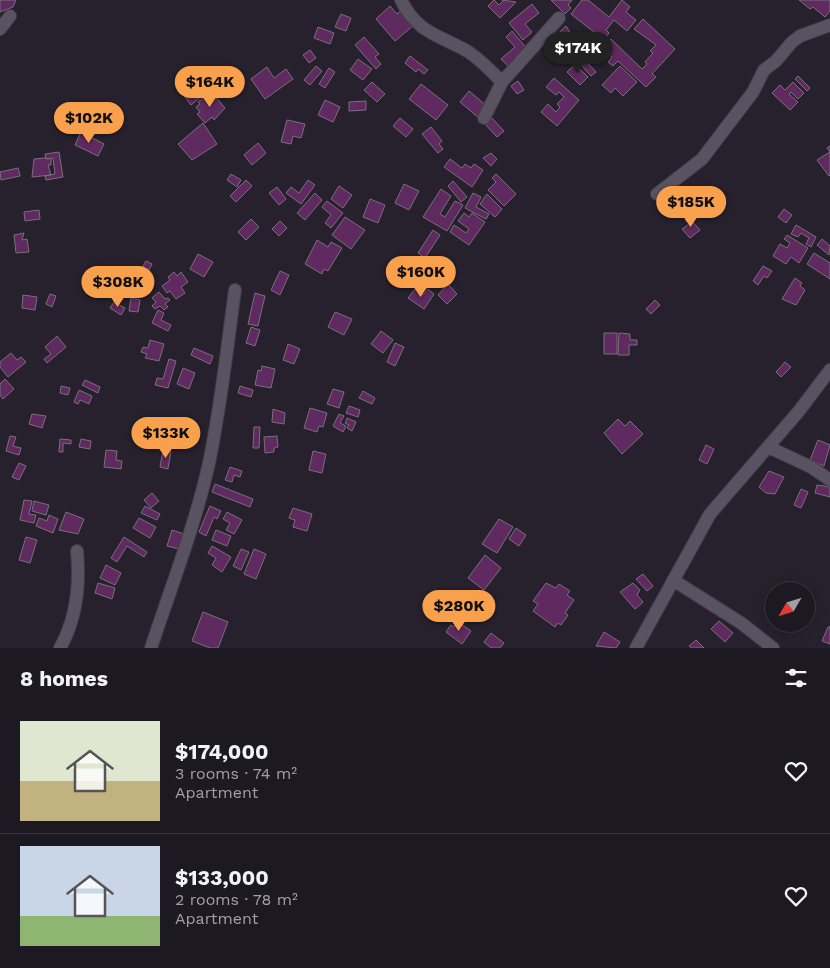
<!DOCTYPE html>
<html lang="en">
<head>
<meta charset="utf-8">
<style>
	body { margin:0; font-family:"Work Sans",sans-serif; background:#29262f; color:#f1f3f6; height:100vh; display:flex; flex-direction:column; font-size:19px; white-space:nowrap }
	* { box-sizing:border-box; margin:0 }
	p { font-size:16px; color:#a0a0a5 }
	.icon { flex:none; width:28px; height:28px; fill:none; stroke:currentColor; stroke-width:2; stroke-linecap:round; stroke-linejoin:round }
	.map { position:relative; height:648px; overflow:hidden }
	.sheet { display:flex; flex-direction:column; background:#1c1922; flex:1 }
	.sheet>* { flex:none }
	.needle { width:32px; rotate:231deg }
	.fabs { position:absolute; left:765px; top:582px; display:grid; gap:10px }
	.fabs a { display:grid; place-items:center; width:50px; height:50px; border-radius:50%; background:#1c1922; box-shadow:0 2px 12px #0003,0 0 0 1px #3a3840; font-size:25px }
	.price { position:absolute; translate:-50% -42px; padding:0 11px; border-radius:18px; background:#f9a04c; color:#111; font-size:16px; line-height:32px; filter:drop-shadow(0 1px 2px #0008) }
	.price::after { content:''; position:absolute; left:50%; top:30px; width:15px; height:11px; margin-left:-8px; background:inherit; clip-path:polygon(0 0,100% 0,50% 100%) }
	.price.selected { background:#222; color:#fff }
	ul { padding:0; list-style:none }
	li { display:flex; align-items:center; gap:15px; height:125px; padding:0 20px }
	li+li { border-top:1px solid #3a3840 }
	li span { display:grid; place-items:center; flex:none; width:140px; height:100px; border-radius:0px; color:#555 }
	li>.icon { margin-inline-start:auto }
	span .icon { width:60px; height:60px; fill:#fffc; stroke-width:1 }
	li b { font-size:21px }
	h2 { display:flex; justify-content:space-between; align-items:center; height:60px; padding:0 20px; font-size:21px }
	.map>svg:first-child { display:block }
</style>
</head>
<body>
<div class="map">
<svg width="830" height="648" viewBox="0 0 830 648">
	<rect width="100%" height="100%" fill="#26212d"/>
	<path fill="#5f2a5f" stroke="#7b6f7b" d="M0 0H16L13 7 0 12Z
		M494 0 499 5 503 1 502 0 516 2 500 18 488 6Z
		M551 0H572L568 5 571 8 565 14Z
		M582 0H588L609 17 622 0 630 7 626 12 636 20 627 31 614 20 606 30 609 33 604 40 571 14Z
		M799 0H830V11L825 17 813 7 810 9Z
		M532 4 539 13 525 24 532 32 523 40 509 23Z
		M390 6 397 14 402 9 415 24 395 41 376 19Z
		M341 14 351 18 346 31 335 27Z
		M643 19 675 49 652 74 656 77 646 87 618 61 613 66 608 62 612 57 602 49 611 39 642 69 647 64 645 62 653 53 650 51 656 45 634 29Z
		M566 26 573 37 576 35 583 41 560 62 548 48 551 45 548 43Z
		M318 27 334 33 330 44 314 38Z
		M512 31 528 50 509 67 501 59 515 47 506 37Z
		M364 37 379 54 375 57 381 64 376 69 355 45Z
		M585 42 594 50 578 66 568 56 573 52 575 54Z
		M310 50 316 58 309 63 303 55Z
		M410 56 428 70 424 74 418 69 416 72 405 63Z
		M358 59 372 69 363 80 350 70Z
		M586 61 596 72 591 76 581 65Z
		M575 64 588 77 580 85 567 72Z
		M316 66 322 71 310 85 304 80Z
		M620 66 637 82 623 96 615 88 611 93 602 85Z
		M267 67 274 78 286 69 293 79 265 99 251 79Z
		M329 68 335 72 325 88 319 84Z
		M798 76 810 88 807 91 795 79Z
		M197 78 208 91 191 105 181 92Z
		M554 78 579 100 557 126 541 112 548 104 556 112 560 107 557 104 564 97 559 92 556 95 546 87Z
		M518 81 524 90 517 94 511 86Z
		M372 82 385 94 377 102 364 90Z
		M793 82 804 93 798 99 791 92 789 94 798 102 790 110 772 93 780 85 785 90Z
		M421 84 448 105 436 120 409 99Z
		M469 91 489 108 480 119 460 102Z
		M210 93 213 97 214 95 225 108 214 120 212 117 205 123 197 114 200 112 196 107 200 104 198 102Z
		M325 100 340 107 333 122 318 115Z
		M366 101V110L349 111V102Z
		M491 117 504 131 497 137 484 123Z
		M400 118 413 129 406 137 393 126Z
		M287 120 305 124 301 138 293 136 291 144 281 142Z
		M203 123 217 144 192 160 178 144Z
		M431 127 442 141 439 144 443 149 438 153 422 134Z
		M81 132 104 144 98 156 75 145Z
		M258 143 266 153 252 165 244 155Z
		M830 146V175L829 176 817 160 830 152 827 148Z
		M59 152 63 177 46 180 45 176 55 174 53 158 46 159 45 154Z
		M491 153 497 159 491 166 483 158Z
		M45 158 51 159V165H48L51 175 32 177 34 159Z
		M450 159 462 168 465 164 471 168 474 164 483 170 472 187 444 167Z
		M18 168 20 176 1 180 0 172Z
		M231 174 241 180 237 187 227 180Z
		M496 174 516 194 504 206 488 190 496 182 492 178Z
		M246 180 252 186 236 202 230 196Z
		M308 180 315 185 301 204 286 193 291 187 299 193Z
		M453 181 467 197 461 202 448 186Z
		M404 184 419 191 409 210 395 203Z
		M339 186 352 195 343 208 331 199Z
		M277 187 286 199 279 205 269 193Z
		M441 189 451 196 440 214 445 217 455 201 463 205 447 231 423 217Z
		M706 189 720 198 711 211 697 202Z
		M315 193 322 200 305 220 297 213Z
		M473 193 481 197 476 207 489 214 486 219 465 208Z
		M487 194 502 209 495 217 480 204Z
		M370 199 385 205 378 223 363 217Z
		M327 201 343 213 331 228 325 223 331 215 322 207Z
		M784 209 792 215 786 223 778 217Z
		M39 210 40 219 25 221 24 212Z
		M464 213 469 217 472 213 485 222 469 245 450 232 454 225 466 233 469 229 458 221Z
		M345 217 365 230 351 249 332 235Z
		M688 217 700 230 690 238 682 229 689 224 685 220Z
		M251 219 259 227 246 240 238 232Z
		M280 221 287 228 279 236 272 229Z
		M796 225 816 237 811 247 806 244 809 238 801 233 798 237 791 234Z
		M433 230 440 235 425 258 418 253Z
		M24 233 22 240 27 239 29 252 16 253 14 235Z
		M787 235 808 248 799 263 791 257 786 264 773 256 780 244 787 248 790 243 784 239Z
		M822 239 830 246 829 255 817 245Z
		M317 240 328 247 331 242 342 248 328 271 324 269 322 274 305 264Z
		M814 253 830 263V279L807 264Z
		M198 254 213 262 204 277 190 269Z
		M146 261 152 264 145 278 138 275Z
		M763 266 772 271 767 278 764 276 758 285 753 281Z
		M280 271 289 275 280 295 271 290Z
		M174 272 177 276 181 272 188 282 181 287 185 293 176 299 170 291 167 293 162 286 170 280 168 277Z
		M795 278 802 283 800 286 805 290 796 305 782 299Z
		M448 284 457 294 447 304 438 295Z
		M415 289 423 295 428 289 434 294 424 309 408 298Z
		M159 292 165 299 168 298 170 300 165 304 168 307 164 310 160 306 155 309 152 306 156 302 152 298Z
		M255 293 265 296 258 326 248 324Z
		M50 294 56 296 52 307 46 304Z
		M23 295 37 297 35 310 22 308Z
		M131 298 140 300 138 312 129 311Z
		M655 300 660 305 651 314 646 309Z
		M114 302 125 308 121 315 110 308Z
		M158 310 164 313 161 320 171 325 168 331 152 323Z
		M335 312 352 319 344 335 328 327Z
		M251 327 260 330 255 346 246 343Z
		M381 331 393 340 383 353 371 344Z
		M604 333H617V354H604Z
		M619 333 630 334V340H637V345H629V355H618Z
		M57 336 66 347 47 363 44 359 51 354 45 347Z
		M150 340 164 344 159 361 145 358 147 354 141 352 143 347 148 348Z
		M395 343 404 347 395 366 387 362Z
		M288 344 300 349 294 364 283 360Z
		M194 348 213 356 210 364 191 355Z
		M11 353 17 360 21 357 26 362 8 377 0 367V362Z
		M169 359 176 361 168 388 155 385 157 378 163 379Z
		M785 362 791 367 781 377 776 372Z
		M262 366 275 369 271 388 255 385 258 370 261 371Z
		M183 368 195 373 189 389 177 384Z
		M5 379 14 389 3 399 0 395V384Z
		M85 380 100 387 98 393 82 385Z
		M61 386 70 388 68 395 60 393Z
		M240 386 253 390 251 397 238 393Z
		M333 389 344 392 339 408 327 404Z
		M79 390 92 396 89 404 80 400 78 404 74 402Z
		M363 391 375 398 372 404 359 398Z
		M349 406 360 410 358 417 346 413Z
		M310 408 327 413 323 427 319 426 317 432 304 428Z
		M273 409 285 413 284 424 272 422Z
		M32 414 46 416 42 428 29 424Z
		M339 414 344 416 340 423 346 426 343 432 333 426Z
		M347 418 356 422 352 431 347 428 349 425 345 423Z
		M618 419 625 426 630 421 643 434 622 454 604 433Z
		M254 427H260L259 448H253Z
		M10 436 16 437 13 446 21 448 19 455 6 451Z
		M277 436 278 447 274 448V452L265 453 264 437Z
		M60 439 71 440V444L63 443V452H59Z
		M81 439 91 441 90 449 79 447Z
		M818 440 830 445 824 466 810 460Z
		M706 445 714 449 707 464 699 460Z
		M106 450 117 451 116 460 122 461 121 469 104 467Z
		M163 450 171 451 168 469 160 467Z
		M313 451 326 454 322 473 309 470Z
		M19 463 26 466 19 480 12 477Z
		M230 467 242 471 240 477 234 475 232 482 225 480Z
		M769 471 784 477 775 494 766 493 759 487Z
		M215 484 253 499 250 507 212 492Z
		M817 485 830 487V497L815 493Z
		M801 489 808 492 801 508 794 505Z
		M152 493 159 501 151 508 144 500Z
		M24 500 32 501 29 514 36 515 34 523 20 520Z
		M34 501 49 505 46 515 32 511Z
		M145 506 160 514 157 520 141 513Z
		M210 506 221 511 217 519 214 517 206 536 199 532Z
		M293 508 312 514 307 531 293 527 295 520 289 518Z
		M66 512 84 519 78 534 59 530Z
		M227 512 242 520 234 534 226 530 230 523 223 519Z
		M49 515 58 519 53 533 36 526 39 518 47 521Z
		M139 518 156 527 150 538 133 528Z
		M499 519 513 527 497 553 482 544Z
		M516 528 526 535 519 546 509 539Z
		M172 530 184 534 179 549 167 546Z
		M216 530 231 536 227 546 212 540Z
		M26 537 37 540 30 563 19 560Z
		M124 537 147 552 144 557 127 546 117 562 111 558Z
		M212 546 231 557 222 572 212 565 216 558 208 553Z
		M241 549 249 552 241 570 233 566Z
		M254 549 266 554 256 579 244 574Z
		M485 555 501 568 484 590 468 578Z
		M106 565 121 573 115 585 100 578Z
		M643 574 653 586 647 591 636 579Z
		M98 583 115 588 112 599 95 593Z
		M546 583 556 588 559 584 570 591 567 595 574 600 565 613 568 615 561 625 558 623 555 627 533 611 538 604 533 601Z
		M633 583 640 590 637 595 643 602 635 609 620 592Z
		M203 612 228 622 218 648H210L192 641Z
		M719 621 733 633 725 642 711 629Z
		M458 622 471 631 462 644 446 632 451 625 454 627Z
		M828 627H830V644L822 641Z
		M604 632 620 642 616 648 596 646Z
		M491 633 504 643 500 648H491L484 642Z
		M696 640 704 648H691L689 646Z"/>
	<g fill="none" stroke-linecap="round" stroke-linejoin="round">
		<defs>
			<path id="minor" d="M401 0C417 33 439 35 467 51 480 59 491 71 502 82
				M0 29 10 16
				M484 118 502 82 559 18
				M657 194 702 159 753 92 764 70 776 61 792 42 800 36 830 25
				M768 447 811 467 830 480
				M673 580 741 623 773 648
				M60 648C77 618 80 584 77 551
				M151 648C171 587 195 526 209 463 221 406 227 348 235 290
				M636 648 710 514 799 411 830 370"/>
		</defs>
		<use href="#minor" stroke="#413c46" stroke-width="14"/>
		<use href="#minor" stroke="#595361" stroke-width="12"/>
	</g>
</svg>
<div class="fabs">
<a><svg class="needle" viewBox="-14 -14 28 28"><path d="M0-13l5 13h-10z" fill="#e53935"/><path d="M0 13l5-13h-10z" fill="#a0a0a5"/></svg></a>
</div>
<b class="price selected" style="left:578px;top:74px">$174K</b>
<b class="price" style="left:210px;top:108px">$164K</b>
<b class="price" style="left:89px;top:144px">$102K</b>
<b class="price" style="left:691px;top:228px">$185K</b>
<b class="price" style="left:421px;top:298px">$160K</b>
<b class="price" style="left:118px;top:308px">$308K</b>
<b class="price" style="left:166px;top:459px">$133K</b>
<b class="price" style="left:459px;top:632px">$280K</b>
</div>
<section class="sheet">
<h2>8 homes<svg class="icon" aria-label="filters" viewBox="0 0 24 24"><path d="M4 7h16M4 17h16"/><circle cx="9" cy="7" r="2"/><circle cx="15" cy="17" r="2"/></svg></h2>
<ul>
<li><span style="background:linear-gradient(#dfe7d0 60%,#c2b280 0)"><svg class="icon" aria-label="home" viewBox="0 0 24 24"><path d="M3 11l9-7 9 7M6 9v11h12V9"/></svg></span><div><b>$174,000</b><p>3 rooms · 74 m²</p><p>Apartment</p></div><svg class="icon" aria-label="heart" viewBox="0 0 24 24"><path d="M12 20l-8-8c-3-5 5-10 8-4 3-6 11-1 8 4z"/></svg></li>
<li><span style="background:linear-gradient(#c9d6e8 70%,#8fb573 0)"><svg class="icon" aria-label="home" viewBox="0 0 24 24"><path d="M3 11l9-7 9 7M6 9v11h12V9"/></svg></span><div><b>$133,000</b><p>2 rooms · 78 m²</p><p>Apartment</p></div><svg class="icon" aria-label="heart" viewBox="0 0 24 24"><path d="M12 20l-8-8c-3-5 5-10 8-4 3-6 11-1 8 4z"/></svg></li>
</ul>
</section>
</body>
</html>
